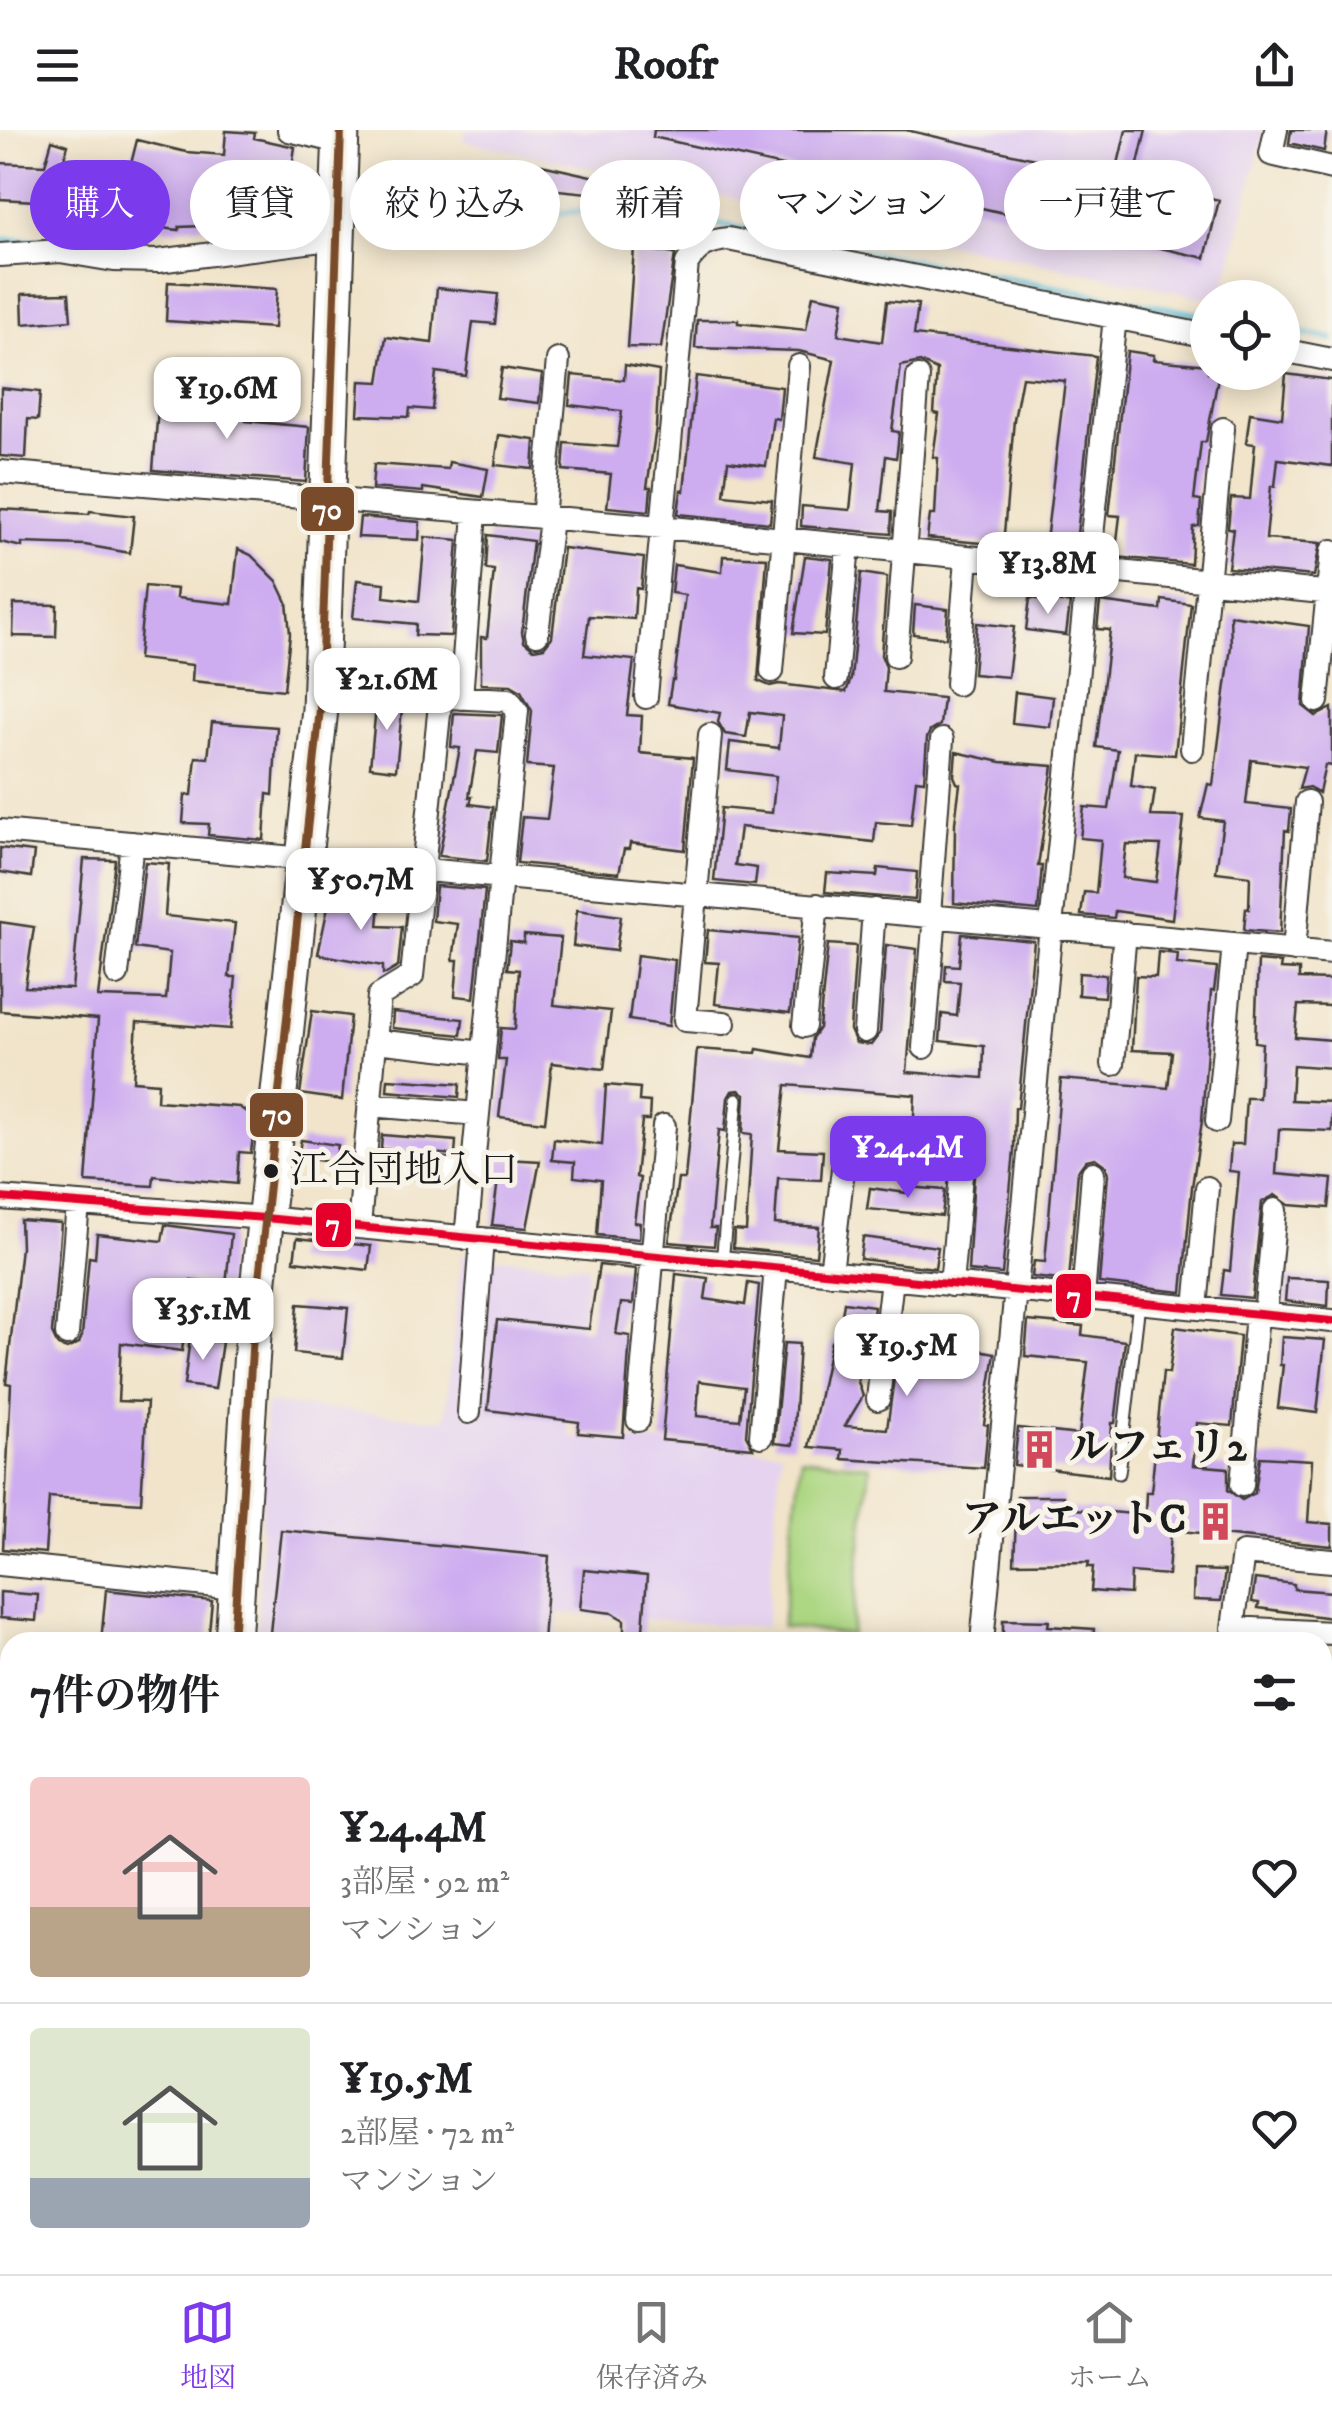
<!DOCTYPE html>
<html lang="ja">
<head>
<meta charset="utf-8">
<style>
	body { margin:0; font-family:"IM FELL DW Pica","Noto Serif JP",serif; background:#f2f2f2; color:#202124; height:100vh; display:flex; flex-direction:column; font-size:38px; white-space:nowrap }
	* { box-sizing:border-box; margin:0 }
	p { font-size:32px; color:#757577 }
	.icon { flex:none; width:55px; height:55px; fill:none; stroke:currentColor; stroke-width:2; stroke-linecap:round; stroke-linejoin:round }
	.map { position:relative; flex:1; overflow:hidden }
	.sheet { position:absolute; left:0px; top:1502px; width:1332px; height:642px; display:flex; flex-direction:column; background:#fff; border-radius:30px 30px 0 0; box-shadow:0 5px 25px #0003 }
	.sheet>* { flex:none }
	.guide { position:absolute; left:30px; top:30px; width:1272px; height:90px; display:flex; gap:20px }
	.tools { position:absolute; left:1190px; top:150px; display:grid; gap:20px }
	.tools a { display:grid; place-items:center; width:110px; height:110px; border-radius:50%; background:#fff; box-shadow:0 5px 25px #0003; font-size:50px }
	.price { position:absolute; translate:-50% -85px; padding:0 22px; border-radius:20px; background:#fff; color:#222; font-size:32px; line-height:65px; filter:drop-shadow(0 2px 5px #0008) }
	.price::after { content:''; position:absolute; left:50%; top:60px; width:30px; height:22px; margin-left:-15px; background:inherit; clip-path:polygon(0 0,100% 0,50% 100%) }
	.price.current { background:#7c3aed; color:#fff }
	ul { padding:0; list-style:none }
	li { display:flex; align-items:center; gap:30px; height:250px; padding:0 30px }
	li+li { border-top:2px solid #e0e0e0 }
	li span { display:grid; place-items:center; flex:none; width:280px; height:200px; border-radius:10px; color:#555 }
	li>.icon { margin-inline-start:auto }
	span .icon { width:120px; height:120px; fill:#fffc; stroke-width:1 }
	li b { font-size:42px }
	h2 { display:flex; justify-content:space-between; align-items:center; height:120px; padding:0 30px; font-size:42px }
	.pill { padding:0 35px; border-radius:45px; background:#fff; box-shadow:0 5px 25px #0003; font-size:35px; line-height:90px }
	.pill.current { background:#7c3aed; color:#fff }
	header { display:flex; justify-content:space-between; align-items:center; height:130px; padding:0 30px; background:#fff; font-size:45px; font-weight:700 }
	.tab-bar { display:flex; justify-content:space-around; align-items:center; height:140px; border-top:2px solid #e0e0e0; background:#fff; font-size:28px; color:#757577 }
	.tab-bar a { display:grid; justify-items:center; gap:5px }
	.tab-bar .current { color:#7c3aed }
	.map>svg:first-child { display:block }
</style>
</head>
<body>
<header><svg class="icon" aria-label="menu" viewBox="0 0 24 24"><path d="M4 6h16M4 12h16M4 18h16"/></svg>Roofr<svg class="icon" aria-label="share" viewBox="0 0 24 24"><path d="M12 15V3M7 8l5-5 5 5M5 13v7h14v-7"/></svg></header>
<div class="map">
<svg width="1332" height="2144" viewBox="0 0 1332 2144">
	<rect width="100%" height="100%" fill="#f7f3e8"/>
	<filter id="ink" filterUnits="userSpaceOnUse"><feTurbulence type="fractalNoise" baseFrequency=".01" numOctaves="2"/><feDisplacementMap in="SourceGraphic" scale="20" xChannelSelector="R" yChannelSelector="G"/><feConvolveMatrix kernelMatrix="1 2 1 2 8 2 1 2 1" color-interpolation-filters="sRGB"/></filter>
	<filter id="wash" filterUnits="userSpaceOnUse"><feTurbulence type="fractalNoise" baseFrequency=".0048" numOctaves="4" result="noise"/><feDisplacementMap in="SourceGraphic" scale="40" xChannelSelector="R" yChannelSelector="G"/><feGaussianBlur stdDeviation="2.25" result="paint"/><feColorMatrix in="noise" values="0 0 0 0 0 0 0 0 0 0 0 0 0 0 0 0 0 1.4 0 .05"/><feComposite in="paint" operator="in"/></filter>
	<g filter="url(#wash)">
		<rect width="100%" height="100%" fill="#f1e4ca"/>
		<path fill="#e5d3f0" d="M466 0H1264L1222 168H1207L463 11Z
			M462 1124 588 1136 568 1306 781 1321 766 1498 559 1483 556 1512H257L266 1273 445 1290Z"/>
		<path fill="#add783" stroke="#647a50" stroke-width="2.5" d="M801 1328 870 1336 851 1505 782 1497Z"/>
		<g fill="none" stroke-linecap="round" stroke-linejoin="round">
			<path stroke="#5bbed9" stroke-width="6" d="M379 92H467L570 82 647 81 1208 186
				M0 110 178 115 321 91
				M1282 199 1332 209"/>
		</g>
		<g id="blocks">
			<path fill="#cdacf0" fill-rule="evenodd" d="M654 0H906L1115 47 1126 0H1146L1134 51 1219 70 1205 128 928 66 930 55 884 44 881 58 653 7Z
				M1291 0H1327L1324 21 1289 13Z
				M226 1 255 3 254 8 295 17 290 50 265 47V88L203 87V96L179 97V100L116 93 137 10 186 22 224 25Z
				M52 10 68 15 61 39 96 47 88 77 53 68V72L0 69V33L45 35Z
				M510 28 640 57 638 68 507 55Z
				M397 46 461 49 460 82 395 79Z
				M634 118 675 124 661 218 627 217Z
				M168 152 277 159 274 198 166 191Z
				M437 158 498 164 495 194 473 192 466 246 436 242 432 280 410 278 409 287 358 285 360 251 379 252 386 207 432 213Z
				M69 163 71 190 23 194 22 164Z
				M813 165 844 171 838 205 882 212 887 171 918 174 914 205 1096 226 1075 423 1045 420 1065 251 1022 247 1014 290 1003 415 927 408 930 385H935L938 328 933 327 939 284 934 283 937 240 920 232 901 236 892 301 899 302 897 322 896 328 886 326 880 381 892 382 891 404 801 396 802 376 850 380 855 333 816 327 834 230 799 221 695 218 697 190H738V193L806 200Z
				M1127 221 1154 225 1153 230 1208 235V242H1219L1206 312H1201L1194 370 1201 371 1199 396 1193 397 1191 434 1115 427 1120 386 1109 385Z
				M625 235 659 241 656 298 647 357H651L649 381 607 377 611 344 563 340 565 313 617 317 622 281 569 275 572 245 624 250Z
				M502 238 542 244 539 273 497 268Z
				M1286 244 1332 250V336L1278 329 1275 356H1271L1266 409 1320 413 1314 446 1228 438 1233 399 1228 398 1231 368 1250 369 1255 314 1246 313 1250 283 1282 288Z
				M696 246 782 257 779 289 773 288 766 336 728 331 724 365 772 370 770 393 678 384 681 360 684 361Z
				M1 258 40 262 38 290 28 289 26 328 0 326Z
				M159 266 247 272 246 291 309 297 306 352 153 340Z
				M499 305 535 310 533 339 495 335Z
				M449 332 488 339 483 367 423 358V362L372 358 374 334 448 339Z
				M0 379 89 384 90 381 134 386 130 423 85 415 22 413V417L0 412Z
				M360 387 420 392 419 410 358 407Z
				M488 405 533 411 522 502 524 511 534 519 544 517 552 507 563 418 644 428 641 459 636 458 634 489 589 486 584 525 634 530 627 585 642 586 640 623 693 628 685 720 630 713 629 719H624L619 743 517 733 522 687 547 689 554 638 527 636 532 581 521 561 511 555 481 554V507L487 508 494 440 486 439Z
				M425 407 458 410 451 506 415 505 416 494 353 488 357 450 385 453 384 467 419 471Z
				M238 419 251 425 277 451 287 472 290 504 284 560 192 551 193 535 138 529 145 456 177 459 176 468 232 474Z
				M723 426 767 428 758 551 770 556 779 554 846 562 851 549 861 443 887 447 881 525 886 537 884 562 943 568 940 595 930 601 927 608 924 651 916 650 911 695 876 692 874 712 740 697 735 735 757 738 755 755 714 751 721 678 772 683 776 646 727 640 730 612 779 618 782 586 750 582 746 607 725 604 718 592 720 583 668 574 672 550H674L685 465 671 463 674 435 722 442Z
				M805 426 832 429 825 505 793 503Z
				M1030 468 1070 473 1066 505 1026 500Z
				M1162 470 1191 474 1175 625 1135 622 1131 656 1155 660 1151 686 1184 687 1172 789 1115 781 1114 788 1081 785 1084 762 1096 763 1101 710 1080 708 1084 677 1109 679 1118 620 1096 617 1110 500 1097 499 1100 472 1161 480ZM1126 714 1161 715 1156 752 1122 748Z
				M14 474 57 475 56 507 13 506Z
				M915 475 948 479 946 508 913 504Z
				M1230 485 1309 496 1303 576 1316 586 1332 578V636L1325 635 1319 663 1309 657 1299 659 1305 637 1251 630 1246 674 1291 679 1289 701 1285 700 1280 803 1244 800 1246 778 1249 779 1250 746 1216 742 1223 691 1200 688 1208 654 1213 655 1231 516Z
				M977 493 1014 497 1008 547 973 544Z
				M1015 562 1053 567 1050 597 1012 593Z
				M377 567 403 569 396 640 370 637Z
				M454 583 502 585 498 623 477 621 469 667H472L470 674 493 677 487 731 439 726 460 618 451 617Z
				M212 592 277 597 273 665 267 664 264 710 208 705 209 694 183 693 185 665H192L196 627 208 628Z
				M956 622 1001 632 1053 636 1038 736H1042L1038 781 954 773 955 693 960 654 957 653 954 646Z
				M0 718 34 722 31 747 0 742Z
				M84 729 115 730 98 867 166 869 170 823 135 818 145 732 169 734 165 786 235 793 229 847H236L231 899 137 892 133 951 158 953 157 971 239 977 255 988 251 1023 239 1022 237 1054 154 1046 153 1056 86 1052 98 889 0 881V792L34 797 25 857 72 859Z
				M878 738 917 742 915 770 825 762 827 743 877 746Z
				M363 752 382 753 378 796 402 797 398 837 386 844H383V836L318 824 329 772 362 779Z
				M436 756 485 760 474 868 455 866 458 830H453L458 794 433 791Z
				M577 780 621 786 616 821 573 816Z
				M708 800 798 808 790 883 715 874 719 833 705 832Z
				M962 804 1034 811 1018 978H1015L1014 1021 1002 1144 968 1141 975 1029 912 1026 915 965 786 955 779 1019 823 1021 821 1050 778 1048 775 1094 819 1097 816 1126 733 1118 734 1100 746 1101 752 1004 743 1003 745 964 739 960 732 961 728 968 725 1001 719 1000 710 1098H716L714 1116 669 1112 678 1049H685L697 919 756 923 757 919 810 928 812 908 819 898 828 814 856 816 850 900 856 913 871 915 880 903 886 815 917 819 907 942 983 948 984 916 940 911 942 884 957 886 960 852 945 851 946 835 959 836Z
				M524 805 561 808 554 875 611 881 604 939 552 933 545 992 499 987 506 930H498L501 898 515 899 519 840 507 839 510 811 524 813Z
				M1158 822 1178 824 1177 834 1217 838 1214 861H1211L1202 991 1192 1057 1182 1162 1099 1153 1108 1044 1106 1036 1095 1028 1086 1030 1078 1041 1069 1151 1032 1147 1034 1131 1045 1132 1061 949 1168 958 1172 922 1132 920 1136 846 1156 847Z
				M637 825 675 830 669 896 629 890Z
				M1258 831 1281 833 1280 839 1299 840V849L1332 850V876L1298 875 1295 907 1332 910V938L1293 935 1291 970 1332 972V1001L1279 999 1276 1044 1332 1049 1329 1078 1289 1075 1275 1065 1262 1072 1252 1168 1221 1165 1224 1140 1230 1141 1239 1042 1229 1041 1231 1014H1243L1246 968H1259L1262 913 1255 912Z
				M1079 843 1106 845 1104 867 1078 865Z
				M312 881 350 886 342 970 300 964Z
				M393 882 463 889 461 905 392 898Z
				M388 949 460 954 459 967 387 961Z
				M606 955 640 958 639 971 650 972 649 990H642L636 1047 640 1048 634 1092 640 1093 639 1109 597 1105 601 1050 574 1047 575 1032 552 1030 554 1009 602 1015Z
				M382 1005 456 1011 455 1025 381 1019Z
				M301 1010 338 1015 335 1033 298 1027Z
				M489 1028 540 1031 527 1098 492 1095 498 1050 487 1049Z
				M907 1057 945 1060 942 1086 867 1079 870 1058 907 1063Z
				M20 1090 61 1093 52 1203 58 1216 67 1219 79 1213 82 1206 89 1127 95 1128 97 1104 162 1111 165 1095 231 1104 226 1155 191 1151 182 1221 121 1213 118 1271 147 1272 141 1373 49 1367 45 1423 3 1419 11 1254 6 1253 21 1117Z
				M863 1107 938 1117 935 1138 860 1129Z
				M297 1108 371 1116 368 1140 294 1131Z
				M599 1135 636 1139 633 1174 621 1173 616 1204 630 1206 623 1307 578 1303 579 1292 488 1280 497 1190 589 1199Z
				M676 1144 708 1148 705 1169 745 1175 748 1153 759 1155 746 1305 753 1318 662 1310ZM699 1251 744 1257 740 1290 697 1286Z
				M1287 1148 1329 1150 1328 1176 1285 1171Z
				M844 1172 874 1176 869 1213H866L858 1252 863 1266 845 1296 887 1299 901 1198 943 1202 942 1213 995 1223 984 1294 988 1295 984 1338 842 1329 843 1320 809 1317 831 1212 838 1213Z
				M298 1174 348 1178 343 1228 294 1223Z
				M1028 1191 1083 1196 1082 1205 1125 1211 1115 1293H1112L1109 1346 1014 1335 1018 1298 1079 1305 1088 1232 1025 1226Z
				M1175 1197 1240 1206 1232 1296 1197 1293 1193 1335 1228 1338V1360L1242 1370 1255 1363 1260 1327 1312 1330 1308 1392 1332 1394V1416L1171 1400 1168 1445 1131 1442 1130 1464 1091 1461 1093 1437H1088L1089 1432 1014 1433 1017 1366H1063V1378L1145 1385 1146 1362H1151L1163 1242 1169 1243Z
				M1282 1207 1325 1210 1317 1283 1278 1278 1283 1235H1280Z
				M190 1208 222 1212 215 1259 184 1255Z
				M784 1213 799 1214 793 1315 774 1313Z
				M281 1400 549 1426 543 1512H269Z
				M584 1440 647 1446 642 1512H624V1490L612 1483 580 1479Z
				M1194 1440 1225 1441 1221 1471 1193 1470Z
				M1255 1449 1294 1454V1459L1332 1462V1488L1258 1478 1259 1473 1252 1472Z
				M106 1460 212 1471 208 1512H101Z
				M0 1462 38 1465 36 1491 0 1488Z
				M1003 1490 1049 1491 1048 1496 1094 1499 1093 1512H1003Z"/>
		</g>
	</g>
	<g filter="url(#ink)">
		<use href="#blocks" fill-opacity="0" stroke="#3c3a36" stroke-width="2.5"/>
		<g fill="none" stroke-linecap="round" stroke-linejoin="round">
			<defs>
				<path id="service" d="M722 1133 737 969
					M1119 1343 1139 1173
					M615 1512V1511
					M0 1945H10
					M35 2144 176 2137"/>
				<path id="minor" d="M289 0 340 12
					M1276 0 1271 24 1332 38
					M0 125 60 121 114 130 158 131 337 108
					M1282 220 1332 230
					M0 342 662 397 1332 463
					M543 388 558 230
					M537 504 551 389
					M896 526 918 247
					M772 541 799 236
					M836 548 848 415
					M957 554 967 428
					M646 567 687 133C698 116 708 111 728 109L1208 206
					M461 568 475 383
					M1317 571 1332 421
					M710 605 685 890 724 893
					M1192 619 1223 299
					M0 701 1332 823
					M929 785 942 610
					M1294 820 1307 672
					M117 844 132 713
					M804 896 817 775
					M865 901 874 780
					M375 911 484 923
					M924 917 935 785
					M1113 934 1125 803
					M369 975 478 984
					M1217 991 1234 814
					M364 1033 473 1042
					M0 1068 265 1088 1332 1191
					M359 1097 379 866 412 846 440 574 449 567 509 570 517 581 466 1108
					M831 1143 844 1030
					M951 1155 961 1045
					M1083 1168 1093 1043
					M1196 1178 1207 1058
					M1265 1185 1275 1080
					M67 1204 78 1074
					M878 1269 892 1149
					M469 1282 482 1109
					M638 1290 664 996
					M761 1306 776 1138
					M1242 1355 1257 1184
					M1332 1431 1243 1423 1233 1498 1332 1503
					M0 1434 236 1458
					M982 1512 1051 796 1115 187
					M1322 1597H1332
					M0 1627 10 1628
					M413 2135 414 2144
					M607 2135 608 2144
					M1109 2135 1113 2144
					M1308 2135 1310 2144
					M550 2144 587 2135
					M974 2144 1012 2135"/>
				<path id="tertiary" d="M0 1752 10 1753
					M1322 1907 1332 1910
					M1322 2036 1332 2031
					M1137 2144 1151 2135"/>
				<path id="primary" d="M233 1512 253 1205 320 579 341 0
					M178 2144 179 2135"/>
			</defs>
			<use href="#service" stroke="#3c3a36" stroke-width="15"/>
			<use href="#minor" stroke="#3c3a36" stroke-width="26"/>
			<use href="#tertiary" stroke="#3c3a36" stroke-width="31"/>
			<use href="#primary" stroke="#3c3a36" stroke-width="39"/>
			<use href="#service" stroke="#fff" stroke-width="11"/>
			<use href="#minor" stroke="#fff" stroke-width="22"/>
			<use href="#tertiary" stroke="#fff" stroke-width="28"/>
			<use href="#primary" stroke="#fff" stroke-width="35"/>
			<defs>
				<path id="bus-1" d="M0 1068 265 1088 1332 1191"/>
				<path id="bus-2" d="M233 1512 253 1205 320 579 341 0"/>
			</defs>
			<use href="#bus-1" stroke="#f7f3e8" stroke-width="15"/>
			<use href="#bus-2" stroke="#f7f3e8" stroke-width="15"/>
			<use href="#bus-1" stroke="#e4002b" stroke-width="8"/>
			<use href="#bus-2" stroke="#7a4b2a" stroke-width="8"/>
		</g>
	</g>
	<defs>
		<symbol id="building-bare" viewBox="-9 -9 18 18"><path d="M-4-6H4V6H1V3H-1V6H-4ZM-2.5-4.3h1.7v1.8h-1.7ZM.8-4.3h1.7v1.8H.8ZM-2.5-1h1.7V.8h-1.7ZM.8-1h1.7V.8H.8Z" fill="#d1495b" stroke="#f7f3e8" stroke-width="2.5" paint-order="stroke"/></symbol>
	</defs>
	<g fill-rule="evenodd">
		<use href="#building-bare" x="1012" y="1292" width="55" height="55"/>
		<use href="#building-bare" x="1188" y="1364" width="55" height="55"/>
	</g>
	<circle fill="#1c1c1c" stroke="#f7f3e8" stroke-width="4" cx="271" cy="1041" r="9"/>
	<g text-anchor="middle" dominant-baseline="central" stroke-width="10" stroke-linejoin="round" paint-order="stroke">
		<g font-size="38" fill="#1c1c1c" stroke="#f7f3e8" text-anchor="start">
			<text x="290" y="1041">江合団地入口</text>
		</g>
		<g font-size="40" font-weight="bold" fill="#1c1c1c" stroke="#f7f3e8" text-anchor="start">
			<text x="1069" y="1319">ルフェリ2</text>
			<text x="1186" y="1391" text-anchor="end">アルエットC</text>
		</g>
	</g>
	<g stroke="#f7f3e8" stroke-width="4">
		<rect x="299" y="355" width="57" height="48" rx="10" fill="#7a4b2a"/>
		<rect x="248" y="961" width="57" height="48" rx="10" fill="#7a4b2a"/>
		<rect x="314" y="1071" width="39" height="48" rx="10" fill="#e4002b"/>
		<rect x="1054" y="1142" width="39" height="48" rx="10" fill="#e4002b"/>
	</g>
	<g font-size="28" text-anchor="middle" font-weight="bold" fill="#fff">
		<text x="327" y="389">70</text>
		<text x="277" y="994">70</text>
		<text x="333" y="1104">7</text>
		<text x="1074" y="1176">7</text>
	</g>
</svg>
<div class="tools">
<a><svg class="icon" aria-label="locate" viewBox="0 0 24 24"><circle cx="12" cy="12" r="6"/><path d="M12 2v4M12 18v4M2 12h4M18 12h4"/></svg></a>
</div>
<b class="price" style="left:227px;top:312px">¥19.6M</b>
<b class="price" style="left:1048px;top:487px">¥13.8M</b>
<b class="price" style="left:387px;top:603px">¥21.6M</b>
<b class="price" style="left:361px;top:803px">¥50.7M</b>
<b class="price current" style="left:908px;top:1071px">¥24.4M</b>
<b class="price" style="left:203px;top:1233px">¥35.1M</b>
<b class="price" style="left:907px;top:1269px">¥19.5M</b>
<div class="guide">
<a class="pill current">購入</a>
<a class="pill">賃貸</a>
<a class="pill">絞り込み</a>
<a class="pill">新着</a>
<a class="pill">マンション</a>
<a class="pill">一戸建て</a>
</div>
<section class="sheet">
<h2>7件の物件<svg class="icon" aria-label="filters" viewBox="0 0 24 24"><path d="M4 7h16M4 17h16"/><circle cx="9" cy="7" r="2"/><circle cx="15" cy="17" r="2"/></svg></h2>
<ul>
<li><span style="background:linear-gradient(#f6c9c9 65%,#b9a48a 0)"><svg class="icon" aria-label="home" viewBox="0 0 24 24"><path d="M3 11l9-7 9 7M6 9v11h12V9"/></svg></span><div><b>¥24.4M</b><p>3部屋 · 92 m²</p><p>マンション</p></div><svg class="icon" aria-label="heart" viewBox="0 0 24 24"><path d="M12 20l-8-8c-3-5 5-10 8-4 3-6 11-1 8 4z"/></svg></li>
<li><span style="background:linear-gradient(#dfe7d0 75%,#9aa5b1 0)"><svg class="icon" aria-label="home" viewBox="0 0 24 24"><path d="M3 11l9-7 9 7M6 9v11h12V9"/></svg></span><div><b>¥19.5M</b><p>2部屋 · 72 m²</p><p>マンション</p></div><svg class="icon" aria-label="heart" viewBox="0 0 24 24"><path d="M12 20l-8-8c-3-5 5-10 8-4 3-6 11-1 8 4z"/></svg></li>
</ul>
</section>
</div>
<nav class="tab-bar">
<a class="current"><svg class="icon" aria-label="map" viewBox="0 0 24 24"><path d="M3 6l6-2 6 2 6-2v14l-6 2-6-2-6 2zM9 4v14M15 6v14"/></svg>地図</a>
<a><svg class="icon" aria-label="saved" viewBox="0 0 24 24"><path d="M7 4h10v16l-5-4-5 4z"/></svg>保存済み</a>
<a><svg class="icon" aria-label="home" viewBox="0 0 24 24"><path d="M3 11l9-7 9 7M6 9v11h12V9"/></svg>ホーム</a>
</nav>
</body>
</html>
